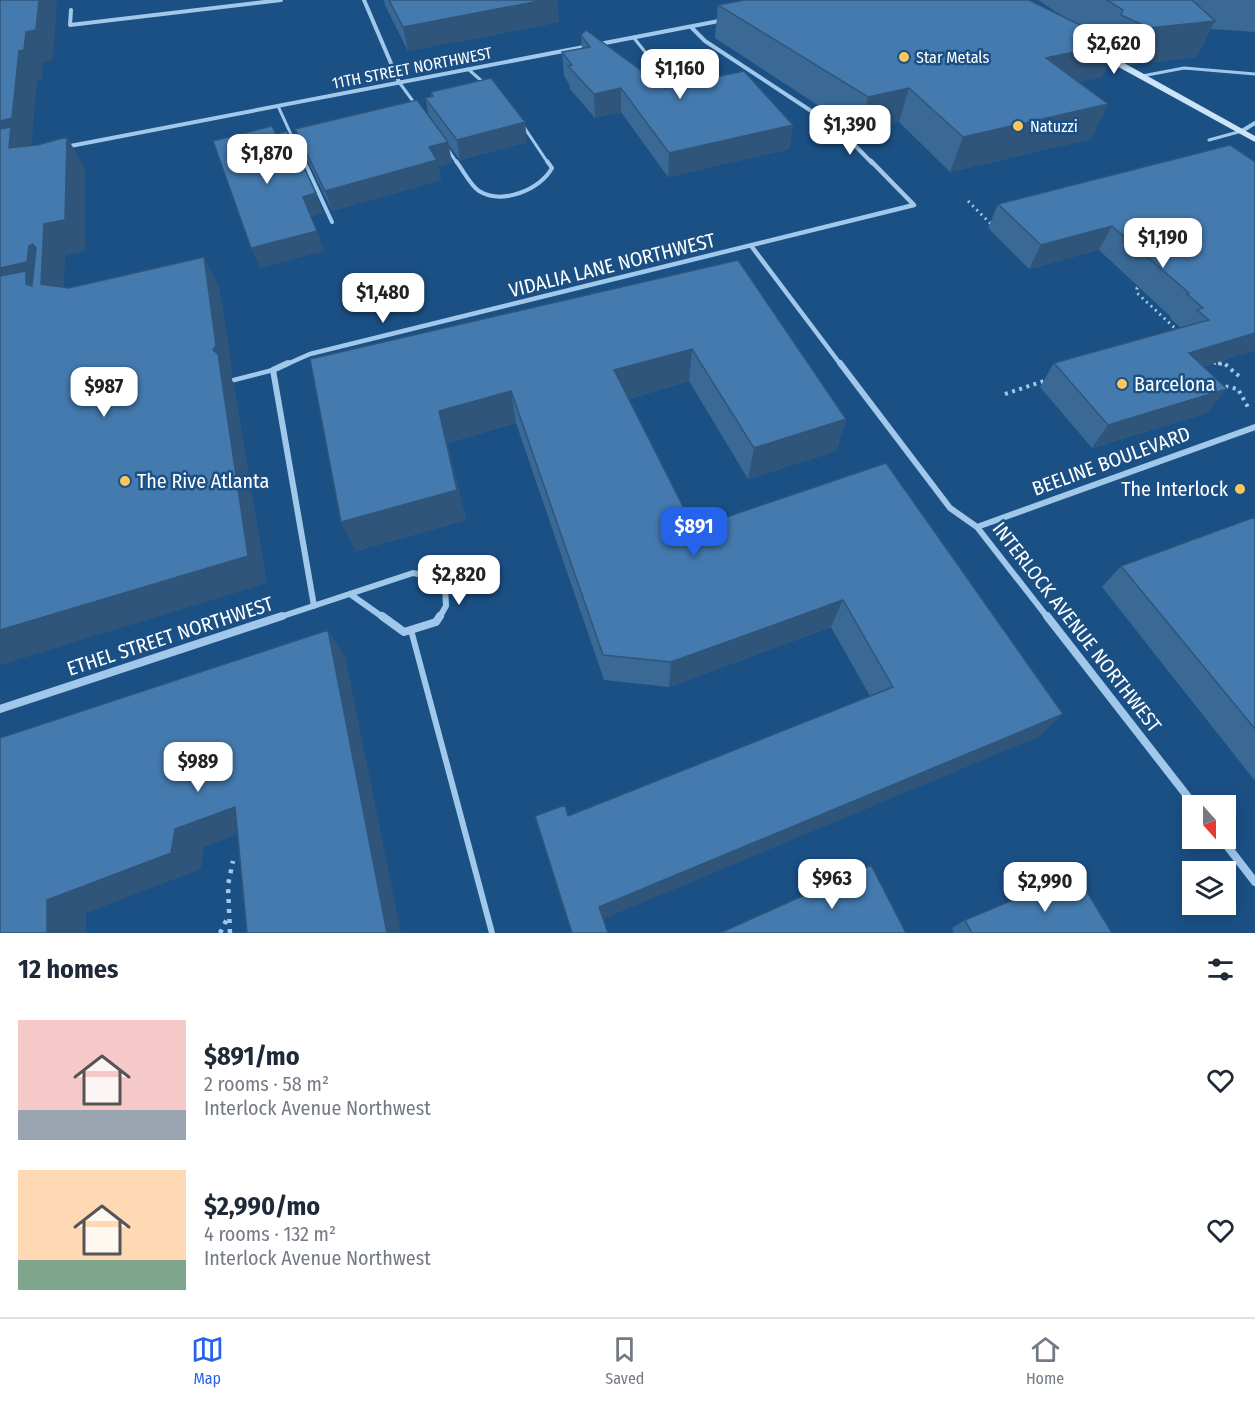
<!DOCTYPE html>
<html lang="en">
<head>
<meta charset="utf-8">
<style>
	body { margin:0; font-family:"Fira Sans Condensed",sans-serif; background:#f6f6f7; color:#1f2937; height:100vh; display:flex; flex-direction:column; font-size:22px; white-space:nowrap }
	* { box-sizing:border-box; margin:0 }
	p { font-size:20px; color:#747a83 }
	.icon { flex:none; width:33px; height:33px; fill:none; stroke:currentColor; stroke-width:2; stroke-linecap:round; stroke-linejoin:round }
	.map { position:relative; height:933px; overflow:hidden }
	.side { display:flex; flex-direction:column; background:#fff; flex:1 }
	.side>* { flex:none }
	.needle { width:39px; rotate:159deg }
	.controls { position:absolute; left:1182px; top:795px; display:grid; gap:12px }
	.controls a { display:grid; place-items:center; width:54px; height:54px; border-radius:0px; background:#fff; box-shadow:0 3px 15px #0003; font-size:30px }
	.price { position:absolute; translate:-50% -51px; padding:0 14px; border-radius:12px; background:#fff; color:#222; font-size:20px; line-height:39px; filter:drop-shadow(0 2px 3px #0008) }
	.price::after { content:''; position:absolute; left:50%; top:36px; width:18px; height:14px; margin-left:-9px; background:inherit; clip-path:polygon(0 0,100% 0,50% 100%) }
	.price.on { background:#2563eb; color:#fff }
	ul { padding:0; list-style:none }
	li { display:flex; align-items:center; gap:18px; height:150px; padding:0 18px }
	li span { display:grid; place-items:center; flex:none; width:168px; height:120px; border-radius:0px; color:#555 }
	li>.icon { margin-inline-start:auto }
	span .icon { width:72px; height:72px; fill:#fffc; stroke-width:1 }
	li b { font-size:26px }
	h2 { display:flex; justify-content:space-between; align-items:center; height:72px; padding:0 18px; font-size:26px }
	.tab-bar { display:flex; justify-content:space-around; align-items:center; height:84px; border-top:2px solid #e0e1e3; background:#fff; font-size:16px; color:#747a83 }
	.tab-bar a { display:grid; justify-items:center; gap:3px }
	.tab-bar .on { color:#2563eb }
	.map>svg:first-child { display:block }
</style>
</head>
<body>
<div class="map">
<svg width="1255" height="933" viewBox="0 0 1255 933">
	<rect width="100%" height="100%" fill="#1b5085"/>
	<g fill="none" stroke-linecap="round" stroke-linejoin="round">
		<path stroke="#a1c8eb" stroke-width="3" stroke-dasharray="2 4" stroke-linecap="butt" d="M968 201 990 223 993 222
			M1142 284 1137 288V293L1178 331
			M1214 363 1226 365"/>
		<path stroke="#a1c8eb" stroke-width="4" stroke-dasharray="3 4.5" stroke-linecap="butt" d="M1218 363 1225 364 1240 377
			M1218 385 1238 389 1249 409
			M1005 394 1047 380"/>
		<path stroke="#a1c8eb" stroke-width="4.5" stroke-dasharray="4 6" stroke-linecap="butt" d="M220 933 228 917
			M230 933 228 885 233 861"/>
		<path stroke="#a1c8eb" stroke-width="3" d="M634 38 669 82
			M468 69 484 83
			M1142 76 1184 68 1255 74
			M399 82 415 104
			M278 106 304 163
			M522 124 548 163
			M1209 140 1242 131
			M447 148 457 163"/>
		<path stroke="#a1c8eb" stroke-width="4" d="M304 161 332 222
			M456 161C463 170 470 185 479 191 502 205 540 190 552 168L547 161"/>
		<path stroke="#a1c8eb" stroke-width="4.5" d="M234 380 273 370"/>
		<path stroke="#a1c8eb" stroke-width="6" d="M411 630 492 933"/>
		<path stroke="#a1c8eb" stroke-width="4" d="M364 0 399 82
			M71 10 70 25 281 0
			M691 27 705 41 840 130 872 163
			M1242 131 1255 123
			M65 147 724 20"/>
		<path stroke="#a1c8eb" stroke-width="4.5" d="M752 247 841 365
			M285 365 310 354 914 205 871 161"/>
		<path stroke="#a1c8eb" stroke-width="6" d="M288 363 273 370 314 606
			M840 363 950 508 977 527 1048 618
			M977 527 1255 427
			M350 594 384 618
			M277 618 413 573 434 577 445 587 446 606 439 618"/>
		<path stroke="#a1c8eb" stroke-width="8" d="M382 616 404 632 436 622 440 616
			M1047 616 1195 806
			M0 709 282 616
			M1221 838 1255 882"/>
		<path fill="#cde3f8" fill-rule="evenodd" d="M1093 49H1099L1255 136V142L1093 53Z"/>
	</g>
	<path fill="#3a6996" d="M384 0H557L559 22 408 51 385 5Z
		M1038 0H1255V32L1211 29 1196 57 1131 65 1112 54 1102 77 1078 82 1108 104 1091 139 950 172 899 122 859 132 715 38 718 5 1062 16Z
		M581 35 665 88 793 125 789 149 668 177 621 112 595 118 570 89 569 84 564 76 562 52 582 49Z
		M431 92 527 142 460 160 448 144 452 162 438 166 441 180 332 211 302 149 295 129 429 116 425 98 431 97Z
		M1255 162V350L1203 367 1207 413 1092 448 1040 387 1054 363 1181 328 1170 318 1171 317 1099 250 1029 269 988 228 998 204Z
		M738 260 846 419 836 451 748 479 689 381 629 399 694 528 886 463 1063 714 1038 737 568 816 870 696 831 627 669 687 604 680 516 423 447 443 466 520 356 551 341 522 310 359Z
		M1255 517V781L1102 587 1121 566Z
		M965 920 1112 933H954L952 928Z"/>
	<path fill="#30557a" d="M39 0H57L53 60 43 62 42 80 37 81 31 150 0 156V121L19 51Z
		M544 0H557L559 22 408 51 403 27Z
		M1215 21 1196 57 1131 65 1149 28Z
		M1117 43 1102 77 1033 92 1046 58Z
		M621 88V112L595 118 594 94Z
		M909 88 899 122 859 132 868 97Z
		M1108 104 1091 139 950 172 963 137Z
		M525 122 527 142 460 160 457 140Z
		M793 125 789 149 668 177 669 153Z
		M67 137 85 168V251L65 255 63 316 0 305V268L29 246 33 244 42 258 44 224Z
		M448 142 452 162 438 166 441 180 332 211 325 191 429 147Z
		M316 193 323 213 310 217 303 197Z
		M1112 226 1099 250 1029 269 1041 245Z
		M317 231 324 251 260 268 251 248Z
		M204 257 220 289 233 376 231 378 234 384 267 583 0 665V630L213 350Z
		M1255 333V350L1171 377 1189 353Z
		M692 349 689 381 615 403 614 370Z
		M1227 389 1207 413 1092 448 1108 425Z
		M511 391 516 423 447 443 466 520 356 551 341 522 439 411Z
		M846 419 836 451 748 479 754 448Z
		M843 600 831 627 669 687 671 662Z
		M328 630 345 656 401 933H387Z
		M1063 714 1038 737 601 920 599 907Z
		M235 807 260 825 204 847 201 869 86 913V933H47V900L175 829Z"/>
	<path fill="#447aae" stroke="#30557a" stroke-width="1.5" d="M0 0H39L36 30 26 32 24 50 19 51 12 118 0 121Z
		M389 0H544L403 27Z
		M745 0H1029L1117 43 1046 58 1108 104 963 137 909 88 868 97 718 5Z
		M1107 0H1192L1215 21 1149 28 1121 15 1123 10Z
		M586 30 665 88 744 71 793 125 669 153 621 88 594 94 568 66 572 65 562 52 590 47 581 35Z
		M491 78 525 122 457 140 425 98 433 96 431 92Z
		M417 100 448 142 429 147 437 160 325 191 295 129Z
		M272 126 276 134 287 131 316 193 303 197 317 231 251 248 213 141Z
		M11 127 9 148 37 145 67 137 65 220 44 224 41 284 69 288 204 257 216 345 213 350 218 354 248 556 0 630V276L26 271V284L32 286 36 248 33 244 29 246 27 262 0 268V129Z
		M1230 145 1255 162V333L1189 353 1227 389 1108 425 1054 363 1209 320 1197 310 1203 308 1187 294 1189 293 1112 226 1041 245 998 204Z
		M738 260 846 419 754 448 692 349 614 370 694 528 886 463 1063 714 599 907 608 933H572L535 816 565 805 568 816 893 687 843 600 671 662 603 655 511 391 439 411 457 490 341 522 310 359Z
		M1255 517V729L1121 566Z
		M328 630 387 933H247L235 807 175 829 171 853 47 900V933H0V738Z
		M871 865 906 933H720Z
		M1076 874 1112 933H972L965 920Z"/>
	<g fill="#fdc55e" stroke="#1b5085" stroke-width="2">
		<circle cx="904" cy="57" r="6"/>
		<circle cx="1018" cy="126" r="6"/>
		<circle cx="1122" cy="384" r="6"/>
		<circle cx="125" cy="481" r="6"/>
		<circle cx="1240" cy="489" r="6"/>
	</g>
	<g text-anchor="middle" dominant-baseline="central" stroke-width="5" stroke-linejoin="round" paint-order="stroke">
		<g font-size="16" fill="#fff" stroke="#1b5085" text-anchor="start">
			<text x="916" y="57">Star Metals</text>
			<text x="1030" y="126">Natuzzi</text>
		</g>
		<g font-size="16" fill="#fff" stroke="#1b5085">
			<text transform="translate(412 68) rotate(-11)">11TH STREET NORTHWEST</text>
		</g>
		<g font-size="20" fill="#fff" stroke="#1b5085">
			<text transform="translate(612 265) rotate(-14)">VIDALIA LANE NORTHWEST</text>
			<text transform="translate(1111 461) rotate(-20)">BEELINE BOULEVARD</text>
			<text transform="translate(1077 627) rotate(52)">INTERLOCK AVENUE NORTHWEST</text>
			<text transform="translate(170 636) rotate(-18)">ETHEL STREET NORTHWEST</text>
		</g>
		<g font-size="20" fill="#fff" stroke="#1b5085" text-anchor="start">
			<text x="1134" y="384">Barcelona</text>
			<text x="137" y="481">The Rive Atlanta</text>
			<text x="1228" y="489" text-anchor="end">The Interlock</text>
		</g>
	</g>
</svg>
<div class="controls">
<a><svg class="needle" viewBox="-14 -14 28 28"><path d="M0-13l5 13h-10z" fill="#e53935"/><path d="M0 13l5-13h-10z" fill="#747a83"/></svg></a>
<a><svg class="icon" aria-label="layers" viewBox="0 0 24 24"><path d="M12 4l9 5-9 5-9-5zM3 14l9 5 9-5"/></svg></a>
</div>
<b class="price" style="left:1114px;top:75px">$2,620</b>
<b class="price" style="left:680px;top:100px">$1,160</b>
<b class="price" style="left:850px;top:156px">$1,390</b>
<b class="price" style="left:267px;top:185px">$1,870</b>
<b class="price" style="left:1163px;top:269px">$1,190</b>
<b class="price" style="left:383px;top:324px">$1,480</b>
<b class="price" style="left:104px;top:418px">$987</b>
<b class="price on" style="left:694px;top:558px">$891</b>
<b class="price" style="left:459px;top:606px">$2,820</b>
<b class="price" style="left:198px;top:793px">$989</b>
<b class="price" style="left:832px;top:910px">$963</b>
<b class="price" style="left:1045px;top:913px">$2,990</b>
</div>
<section class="side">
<h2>12 homes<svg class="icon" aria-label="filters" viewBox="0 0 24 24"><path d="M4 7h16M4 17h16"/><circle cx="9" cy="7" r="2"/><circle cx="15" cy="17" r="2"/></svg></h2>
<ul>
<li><span style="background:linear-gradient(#f6c9c9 75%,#9aa5b1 0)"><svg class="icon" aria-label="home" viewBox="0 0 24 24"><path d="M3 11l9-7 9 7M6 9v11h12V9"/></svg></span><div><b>$891/mo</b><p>2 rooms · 58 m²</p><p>Interlock Avenue Northwest</p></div><svg class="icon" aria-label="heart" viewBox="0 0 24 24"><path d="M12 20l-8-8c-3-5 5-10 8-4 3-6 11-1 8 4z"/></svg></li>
<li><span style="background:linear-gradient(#ffd9b3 75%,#7fa58c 0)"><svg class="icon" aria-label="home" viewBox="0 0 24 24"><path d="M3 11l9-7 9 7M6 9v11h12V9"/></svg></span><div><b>$2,990/mo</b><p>4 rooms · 132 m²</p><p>Interlock Avenue Northwest</p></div><svg class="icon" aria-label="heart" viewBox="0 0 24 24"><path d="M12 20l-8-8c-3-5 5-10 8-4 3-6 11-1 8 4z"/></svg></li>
</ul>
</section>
<nav class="tab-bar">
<a class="on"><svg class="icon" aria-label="map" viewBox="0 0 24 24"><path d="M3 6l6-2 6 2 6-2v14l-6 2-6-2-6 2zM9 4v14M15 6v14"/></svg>Map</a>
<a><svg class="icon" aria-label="saved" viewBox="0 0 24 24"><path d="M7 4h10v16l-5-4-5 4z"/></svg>Saved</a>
<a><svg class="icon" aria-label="home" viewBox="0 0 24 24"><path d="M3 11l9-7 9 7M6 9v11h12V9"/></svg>Home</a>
</nav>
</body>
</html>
